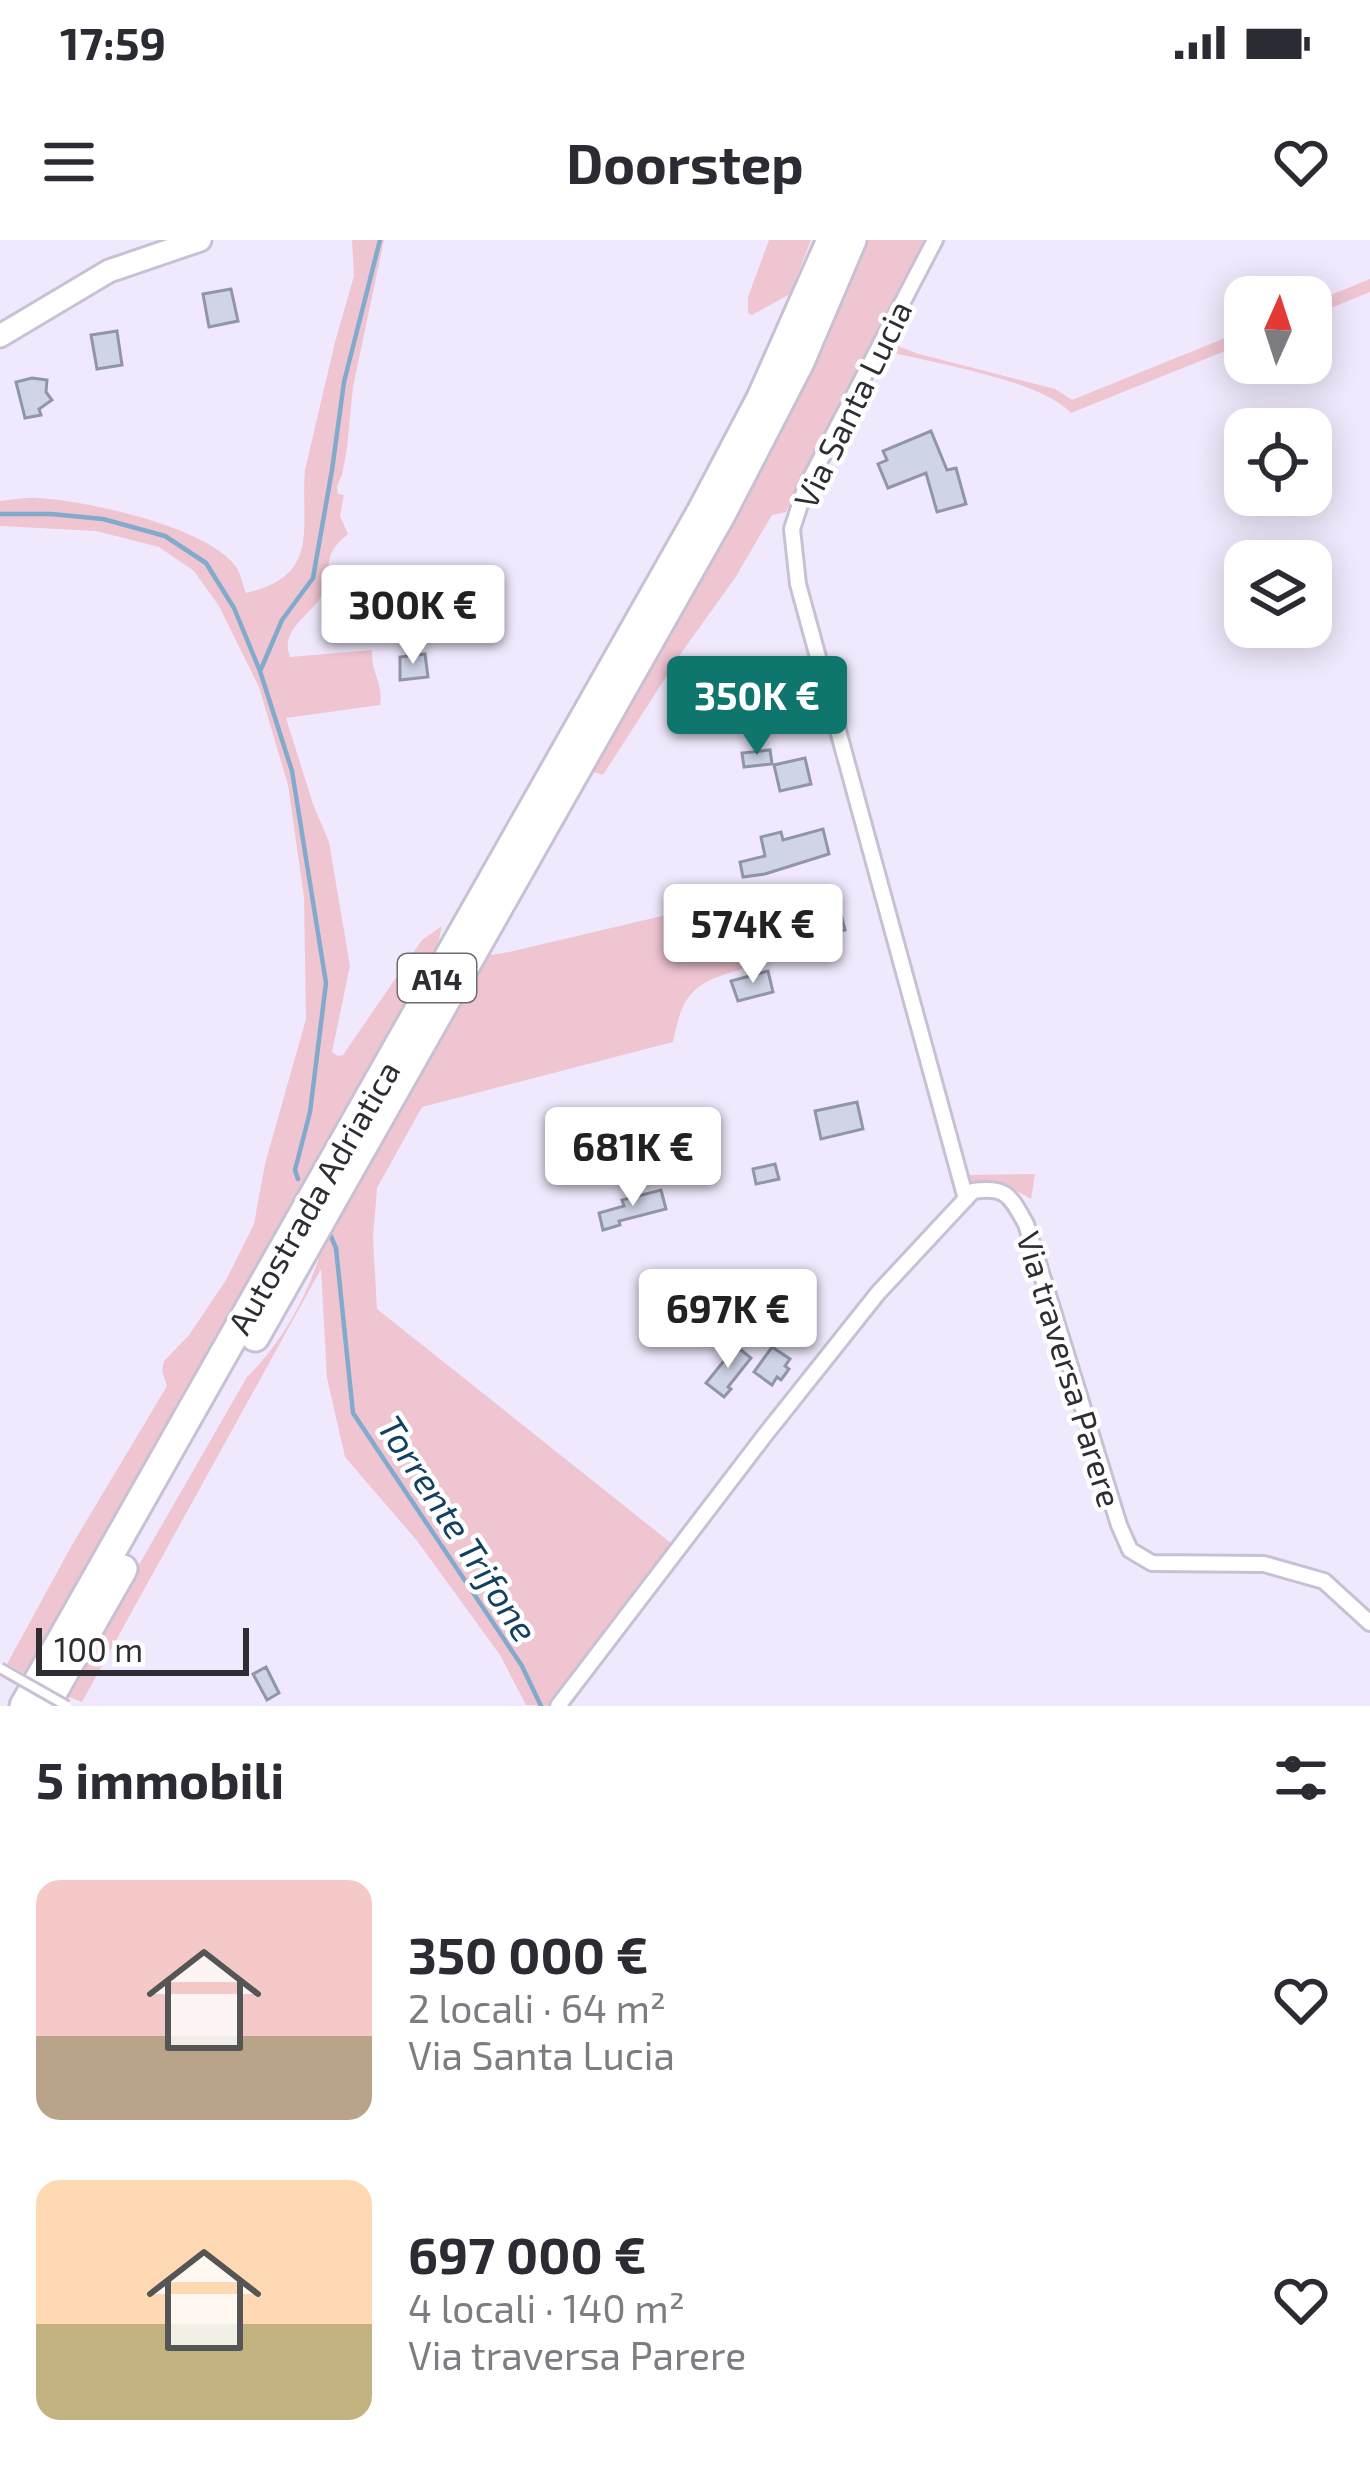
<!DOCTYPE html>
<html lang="it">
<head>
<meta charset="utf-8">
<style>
	body { margin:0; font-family:"Exo 2",sans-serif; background:#f7f7f7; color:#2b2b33; height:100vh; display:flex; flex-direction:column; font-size:45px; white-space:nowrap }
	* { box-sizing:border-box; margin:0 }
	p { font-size:39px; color:#7c7c81 }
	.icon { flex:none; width:66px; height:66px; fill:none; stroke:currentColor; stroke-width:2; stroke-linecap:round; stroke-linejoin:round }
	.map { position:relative; height:1466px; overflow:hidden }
	.drawer { display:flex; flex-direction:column; background:#fff; flex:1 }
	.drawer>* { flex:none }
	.needle { width:78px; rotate:3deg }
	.controls { position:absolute; left:1224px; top:36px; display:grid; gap:24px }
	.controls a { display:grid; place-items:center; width:108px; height:108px; border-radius:24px; background:#fff; box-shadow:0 6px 30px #0003; font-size:60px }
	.scale { position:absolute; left:36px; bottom:30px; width:213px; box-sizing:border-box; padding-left:12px; border:6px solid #2f2c33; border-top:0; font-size:33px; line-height:42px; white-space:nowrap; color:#2f2c33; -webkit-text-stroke:9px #fff; paint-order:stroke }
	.price { position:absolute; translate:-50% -102px; padding:0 27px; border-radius:12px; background:#fff; color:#222; font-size:39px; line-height:78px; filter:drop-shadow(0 3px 6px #0008) }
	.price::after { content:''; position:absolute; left:50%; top:72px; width:36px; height:27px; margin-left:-18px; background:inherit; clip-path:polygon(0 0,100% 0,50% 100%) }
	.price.selected { background:#0f766e; color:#fff }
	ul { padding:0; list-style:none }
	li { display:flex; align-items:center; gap:36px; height:300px; padding:0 36px }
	li span { display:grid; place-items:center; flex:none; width:336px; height:240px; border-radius:24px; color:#555 }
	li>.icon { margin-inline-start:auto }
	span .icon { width:144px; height:144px; fill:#fffc; stroke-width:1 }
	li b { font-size:51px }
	h2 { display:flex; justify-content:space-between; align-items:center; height:144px; padding:0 36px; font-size:51px }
	.status { display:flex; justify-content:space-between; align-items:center; height:84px; padding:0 60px; background:#fff; direction:ltr }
	.status svg { height:33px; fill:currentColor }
	header { display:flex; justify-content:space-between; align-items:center; height:156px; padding:0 36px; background:#fff; font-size:54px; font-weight:700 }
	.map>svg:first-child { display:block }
</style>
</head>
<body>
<div class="status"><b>17:59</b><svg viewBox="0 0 49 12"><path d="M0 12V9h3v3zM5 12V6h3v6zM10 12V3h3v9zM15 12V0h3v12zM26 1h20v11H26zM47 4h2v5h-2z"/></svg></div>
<header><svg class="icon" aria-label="menu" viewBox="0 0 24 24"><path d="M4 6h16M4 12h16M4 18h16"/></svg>Doorstep<svg class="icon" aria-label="heart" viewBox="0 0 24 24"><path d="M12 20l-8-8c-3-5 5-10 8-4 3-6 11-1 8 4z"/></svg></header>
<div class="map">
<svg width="1370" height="1466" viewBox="0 0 1370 1466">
	<rect width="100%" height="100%" fill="#f0e9fd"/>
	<path fill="#efc5d2" d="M352 0H384L353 147 347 208 342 235 337 246 338 254 344 255 340 276 348 294C317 319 336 328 323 353 312 376 279 388 290 417L372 410C370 430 384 445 380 465L286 478 313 564 329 602 350 726 332 812 338 816 343 815 422 700 442 686 436 711 26 1434 7 1424 72 1305 167 1146 162 1131 164 1121 189 1095 226 1040 254 984 265 924 306 779 304 657 288 545 259 447 219 366 194 331 159 307 96 291 0 286V261C12 260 25 257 37 258 84 260 209 287 236 327 241 334 243 346 246 353 322 335 300 288 305 230L335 102 354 36Z
		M769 0H811L790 54 752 75 748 73V57Z
		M867 0H928L841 158 786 272 772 275 735 338 684 409 603 535 590 531 602 509 773 209 824 108Z
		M1370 39V52L1311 76V63Z
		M1245 90V103L1071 173C1041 140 932 123 886 111L891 100 897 106 919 114 1055 149 1072 160Z
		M785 647C791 695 787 716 736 731 722 735 705 740 694 751 680 765 677 784 673 802L422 867 377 948 373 998 377 1069 676 1307 554 1466 526 1465 500 1415 418 1302 345 1217 327 1138 321 1029 82 1462 64 1455 247 1137C285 1100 312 1048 325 997L480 717 509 712Z
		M1035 934 1031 959 1008 946H973L966 935Z"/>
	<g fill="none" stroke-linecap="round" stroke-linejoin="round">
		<path stroke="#82aacc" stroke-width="4.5" d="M0 274H51L103 279 165 296 206 323 234 368 260 431 292 531 326 743 310 872 295 930 298 939
			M261 429 282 380 313 338 332 230 344 142 380 0
			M328 990 336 1008 353 1173 522 1426 541 1466"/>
	</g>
	<path fill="#cfd5e7" stroke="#9095a7" stroke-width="3" d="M231 49 238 81 209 87 203 54Z
		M117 91 122 125 97 129 91 95Z
		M32 138 47 140 46 152 52 160 39 169 41 175 25 178 16 142Z
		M931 191 947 230 956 228 966 264 937 272 926 233 888 248 878 224 887 220 883 211Z
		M425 414 428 437 400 440V417Z
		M770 510 772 524 744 527 742 513Z
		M805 518 811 544 780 551 774 525Z
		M823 589 829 614 765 634 743 637 740 622 765 616 761 597 781 592 783 600Z
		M837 659 845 690 802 700 796 678 812 674 810 665Z
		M768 731 773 752 738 761 731 741Z
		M857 862 863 889 821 899 815 871Z
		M775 924 779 939 756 944 753 929Z
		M661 950 666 969 619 981 620 985 603 990 599 973 624 966 622 960Z
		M736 1106 751 1118 728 1147 731 1149 724 1157 706 1143Z
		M772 1107 790 1119 785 1126 789 1129 781 1140 777 1137 772 1145 754 1132Z
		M266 1427 279 1453 267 1460 253 1434Z"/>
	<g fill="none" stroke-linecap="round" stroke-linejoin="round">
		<defs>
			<path id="street" d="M935 0 805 249 792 289 798 344 966 959
				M558 1466 765 1195 878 1053 973 951C1007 946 1010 956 1026 984L1119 1285 1130 1310 1152 1323 1264 1324 1324 1341 1370 1383"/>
			<path id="secondary" d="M0 96 109 31 200 0"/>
			<path id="highway" d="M255 1097 722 273 800 122 852 0
				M24 1466 701 272 761 158 831 0
				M45 1466 123 1329"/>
		</defs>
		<use href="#street" stroke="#c7c1d3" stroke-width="20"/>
		<use href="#secondary" stroke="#c7c1d3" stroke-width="27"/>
		<use href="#highway" stroke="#c7c1d3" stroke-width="33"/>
		<use href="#street" stroke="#fff" stroke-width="14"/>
		<use href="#secondary" stroke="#fff" stroke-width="21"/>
		<use href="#highway" stroke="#fff" stroke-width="27"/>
		<defs>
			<path id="lane-bridge" d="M0 1428 67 1466"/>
		</defs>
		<use href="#lane-bridge" stroke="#c7c1d3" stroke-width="14" stroke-linecap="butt"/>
		<use href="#lane-bridge" stroke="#fff" stroke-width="8"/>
	</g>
	<g text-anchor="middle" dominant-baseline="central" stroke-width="9" stroke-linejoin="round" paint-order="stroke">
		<rect fill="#fff" stroke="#6d6b70" stroke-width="3" x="398" y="714" width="78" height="48" rx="9"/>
		<g font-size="30" font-weight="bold" fill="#2f2c33">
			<text x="437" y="738">A14</text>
		</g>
		<g font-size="33" fill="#2f2c33" stroke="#fff">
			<text transform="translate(852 164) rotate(-64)">Via Santa Lucia</text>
			<text transform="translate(313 957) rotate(-60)">Autostrada Adriatica</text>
			<text transform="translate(1070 1129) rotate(73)">Via traversa Parere</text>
		</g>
		<g font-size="36" font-style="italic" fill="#114062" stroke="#fff">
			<text transform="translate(459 1288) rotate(57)">Torrente Trifone</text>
		</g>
	</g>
</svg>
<div class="controls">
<a><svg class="needle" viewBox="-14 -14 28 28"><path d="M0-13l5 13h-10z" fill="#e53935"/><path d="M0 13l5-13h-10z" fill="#7c7c81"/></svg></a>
<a><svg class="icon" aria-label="locate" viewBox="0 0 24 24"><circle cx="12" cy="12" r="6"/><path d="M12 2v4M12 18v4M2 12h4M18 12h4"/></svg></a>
<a><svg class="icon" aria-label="layers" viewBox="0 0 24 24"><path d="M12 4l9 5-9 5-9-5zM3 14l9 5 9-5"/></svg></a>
</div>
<div class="scale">100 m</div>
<b class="price" style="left:413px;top:427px">300K €</b>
<b class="price selected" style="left:757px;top:518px">350K €</b>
<b class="price" style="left:753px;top:746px">574K €</b>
<b class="price" style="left:633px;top:969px">681K €</b>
<b class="price" style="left:728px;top:1131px">697K €</b>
</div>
<section class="drawer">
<h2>5 immobili<svg class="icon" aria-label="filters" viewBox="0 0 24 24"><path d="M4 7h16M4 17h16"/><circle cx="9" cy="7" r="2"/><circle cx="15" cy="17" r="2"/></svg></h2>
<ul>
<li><span style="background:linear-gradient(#f6c9c9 65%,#b9a48a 0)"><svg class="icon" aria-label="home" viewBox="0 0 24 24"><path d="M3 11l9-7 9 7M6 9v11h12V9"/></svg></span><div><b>350 000 €</b><p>2 locali · 64 m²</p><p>Via Santa Lucia</p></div><svg class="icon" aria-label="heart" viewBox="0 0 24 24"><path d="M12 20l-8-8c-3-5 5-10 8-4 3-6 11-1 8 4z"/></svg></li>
<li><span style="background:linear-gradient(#ffd9b3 60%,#c2b280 0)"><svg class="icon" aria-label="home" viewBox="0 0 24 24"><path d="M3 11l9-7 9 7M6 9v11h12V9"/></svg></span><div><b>697 000 €</b><p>4 locali · 140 m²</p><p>Via traversa Parere</p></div><svg class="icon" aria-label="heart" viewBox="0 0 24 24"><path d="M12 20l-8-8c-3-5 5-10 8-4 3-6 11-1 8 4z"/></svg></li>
</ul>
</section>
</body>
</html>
